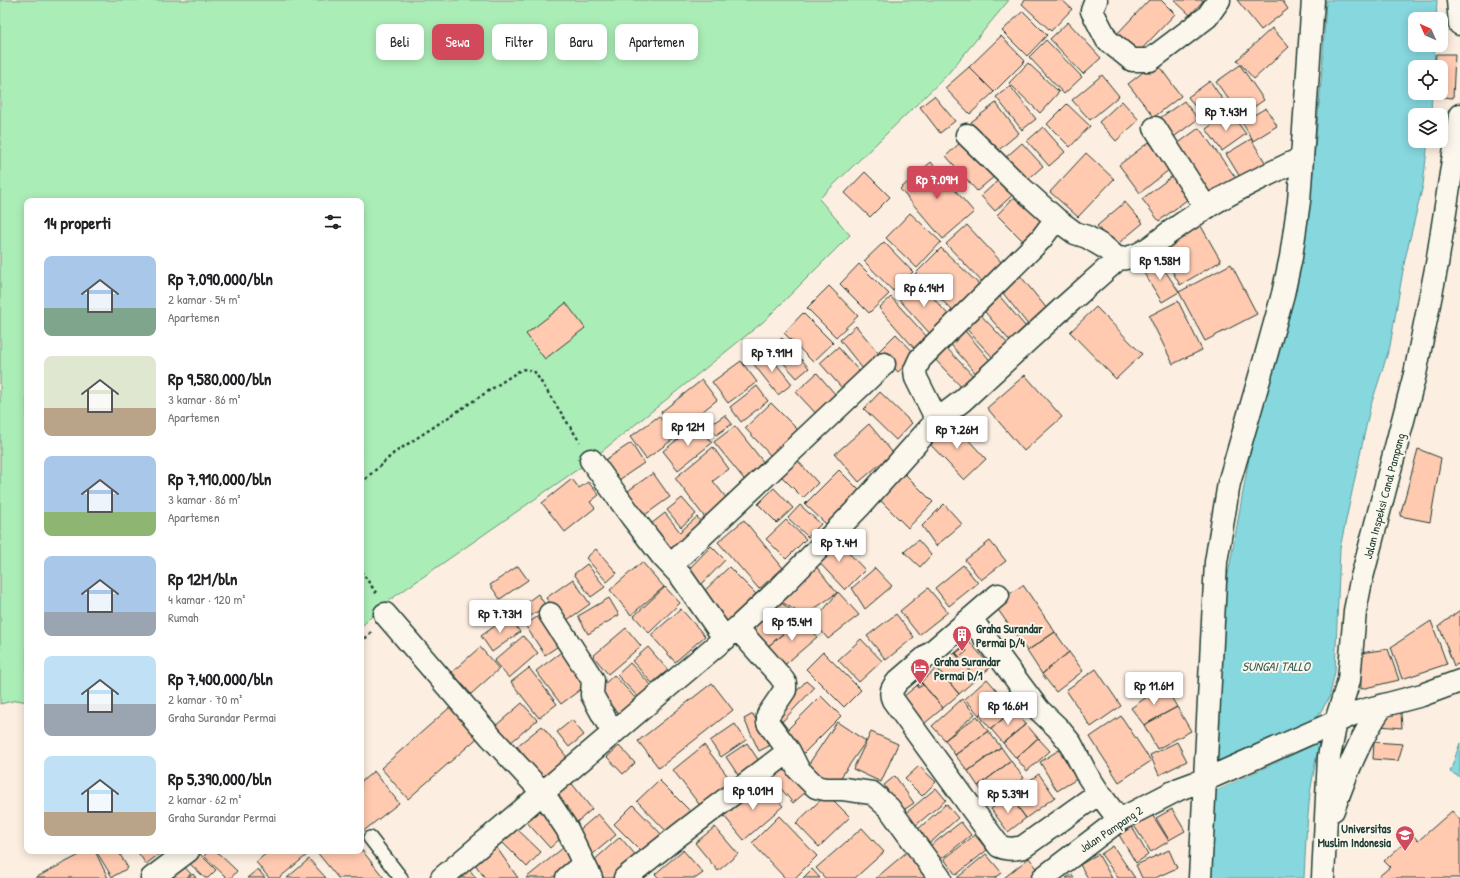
<!DOCTYPE html>
<html lang="id">
<head>
<meta charset="utf-8">
<style>
	body { margin:0; font-family:"Patrick Hand",sans-serif; background:#f2f2f2; color:#202124; height:100vh; display:flex; flex-direction:column; font-size:15px; white-space:nowrap }
	* { box-sizing:border-box; margin:0 }
	p { font-size:13px; color:#757577 }
	.icon { flex:none; width:22px; height:22px; fill:none; stroke:currentColor; stroke-width:2; stroke-linecap:round; stroke-linejoin:round }
	.map { position:relative; flex:1; overflow:hidden }
	.details { position:absolute; left:24px; top:198px; width:340px; height:656px; display:flex; flex-direction:column; background:#fff; border-radius:8px; box-shadow:0 2px 10px #0003 }
	.details>* { flex:none }
	.guide { position:absolute; left:376px; top:24px; width:380px; height:36px; display:flex; gap:8px }
	.needle { width:26px; rotate:315deg }
	.tools { position:absolute; left:1408px; top:12px; display:grid; gap:8px }
	.tools a { display:grid; place-items:center; width:40px; height:40px; border-radius:8px; background:#fff; box-shadow:0 2px 10px #0003; font-size:20px }
	.price { position:absolute; translate:-50% -34px; padding:0 9px; border-radius:4px; background:#fff; color:#222; font-size:13px; line-height:26px; filter:drop-shadow(0 1px 2px #0008) }
	.price::after { content:''; position:absolute; left:50%; top:24px; width:12px; height:9px; margin-left:-6px; background:inherit; clip-path:polygon(0 0,100% 0,50% 100%) }
	.price.selected { background:#d1495b; color:#fff }
	ul { padding:0; list-style:none }
	li { display:flex; align-items:center; gap:12px; height:100px; padding:0 20px }
	li span { display:grid; place-items:center; flex:none; width:112px; height:80px; border-radius:8px; color:#555 }
	li>.icon { margin-inline-start:auto }
	span .icon { width:48px; height:48px; fill:#fffc; stroke-width:1 }
	li b { font-size:17px }
	h2 { display:flex; justify-content:space-between; align-items:center; height:48px; padding:0 20px; font-size:17px }
	.tag { padding:0 14px; border-radius:8px; background:#fff; box-shadow:0 2px 10px #0003; font-size:14px; line-height:36px }
	.tag.selected { background:#d1495b; color:#fff }
	.map>svg:first-child { display:block }
</style>
</head>
<body>
<div class="map">
<svg width="1460" height="878" viewBox="0 0 1460 878">
	<rect width="100%" height="100%" fill="#fceee0"/>
	<filter id="ink" filterUnits="userSpaceOnUse"><feTurbulence type="fractalNoise" baseFrequency=".025" numOctaves="2"/><feDisplacementMap in="SourceGraphic" scale="8" xChannelSelector="R" yChannelSelector="G"/><feConvolveMatrix kernelMatrix="1 2 1 2 8 2 1 2 1" color-interpolation-filters="sRGB"/></filter>
	<g filter="url(#ink)">
		<path fill="#abedb7" stroke="#659576" d="M0 0H1009L946 76 819 199 850 235 763 322 591 460 384 604 361 627V201H27V702L17 700 0 704Z"/>
		<path fill="#86d7de" stroke="#5d999a" d="M1326 0H1437L1436 19H1415V45H1435L1434 67H1415V93H1432L1431 115H1415V141H1428L1423 185 1405 259 1390 346 1370 408 1340 548 1335 672 1329 698 1316 719 1213 764 1226 586 1250 453 1260 410 1302 245 1312 181 1322 71Z
			M1319 742 1310 793 1306 838 1304 878H1205L1209 794Z
			M1460 743V777L1450 772Z"/>
		<path fill="#fceee0" d="M1318 740 1321 741 1207 795 1208 792Z"/>
		<path fill="#ffcab0" stroke="#1f3d34" d="M1025 0H1062L1072 9 1051 31 1022 4Z
			M1149 0H1161L1175 14 1137 54 1116 35Z
			M1174 0H1204L1190 15Z
			M1237 0H1282L1288 9 1261 30Z
			M1023 11 1047 35 1027 56 1002 31Z
			M1068 22 1101 58 1083 74 1050 39Z
			M1272 28 1289 47 1254 79 1237 60Z
			M1001 36 1025 61 994 92 969 67Z
			M1046 40 1082 77 1064 94 1029 57Z
			M1436 54H1455L1453 98 1434 96V93H1441V67H1435Z
			M1156 62 1181 96 1154 117 1128 84Z
			M1028 63 1059 92 1040 113 1009 83Z
			M1240 65 1264 100 1241 116 1216 82Z
			M969 67 994 92 970 114 945 88Z
			M1102 75 1119 96 1090 120 1072 100Z
			M1210 81 1228 107 1207 123 1188 97Z
			M1010 86 1036 119 1022 130 996 97Z
			M934 96 955 121 940 133 920 107Z
			M1122 101 1139 120 1116 141 1099 122Z
			M1184 101 1198 119 1171 139 1157 120Z
			M996 103 1019 133 995 153 971 122Z
			M1067 104 1090 126 1070 147 1047 124Z
			M1266 108 1277 126 1253 141 1242 122Z
			M1230 112 1246 134 1222 151 1206 129Z
			M1043 127 1065 152 1049 166 1027 141Z
			M1199 128 1236 178 1209 197 1173 147Z
			M964 139 996 175 977 191 946 156Z
			M1251 139 1268 167 1243 182 1226 154Z
			M1149 142 1170 169 1140 193 1119 165Z
			M1022 143 1043 166 1025 182 1004 159Z
			M1086 153 1114 179 1078 217 1050 192Z
			M931 162 974 212 943 239 900 189Z
			M865 172 890 197 870 217 845 193Z
			M1175 174 1192 196 1159 221 1142 199Z
			M1004 175 1018 190 995 211 981 196Z
			M1018 193 1048 223 1026 244 997 215Z
			M1125 202 1143 223 1114 247 1097 226Z
			M910 213 941 242 917 268 886 238Z
			M1198 221 1221 261 1180 285 1157 244Z
			M967 225 1004 265 984 284 946 244Z
			M884 242 913 272 893 291 864 261Z
			M941 248 982 287 956 314 915 274Z
			M1158 260 1179 292 1162 302 1142 270Z
			M859 264 889 294 869 313 840 284Z
			M1231 264 1257 314 1205 341 1179 292Z
			M1018 273 1052 315 1033 331 999 288Z
			M916 279 953 320 933 337 896 296Z
			M829 286 858 316 836 337 807 308Z
			M996 292 1031 333 1015 347 980 306Z
			M891 297 928 338 915 349 879 308Z
			M1178 301 1202 350 1173 364 1149 316Z
			M566 303 585 328 545 359 526 334Z
			M1096 307 1142 354 1116 379 1070 332Z
			M977 311 1011 347 996 361 962 324Z
			M803 313 833 343 813 362 784 333Z
			M856 326 880 355 863 369 840 340Z
			M961 326 994 365 979 377 946 339Z
			M896 334 916 355 898 372 879 351Z
			M782 338 809 368 797 378 770 348Z
			M941 342 978 381 966 392 929 353Z
			M838 347 865 378 847 394 820 363Z
			M766 351 792 384 778 395 752 362Z
			M741 361 757 382 728 403 712 382Z
			M817 373 841 401 821 419 796 392Z
			M1025 375 1062 417 1024 451 987 408Z
			M702 380 717 400 676 432 661 412Z
			M757 386 768 401 741 422 730 407Z
			M880 392 912 423 896 440 864 409Z
			M771 403 799 431 772 457 745 428Z
			M725 415 732 424 716 435 709 426Z
			M659 416 675 438 646 459 630 437Z
			M950 420 986 459 964 480 927 441Z
			M697 424 712 443 678 470 663 451Z
			M869 424 893 453 859 482 835 454Z
			M735 426 768 468 748 484 714 442Z
			M631 443 644 463 613 484 599 464Z
			M713 447 729 469 713 481 732 505 709 523 675 478Z
			M1418 449 1441 458 1430 522 1400 516Z
			M797 460 818 483 803 498 780 475Z
			M839 470 859 490 826 524 805 504Z
			M902 471 933 502 908 528 877 497Z
			M653 473 670 497 642 517 625 493Z
			M572 479 579 488 588 482 599 495 590 502 595 508 565 532 542 503Z
			M774 488 793 508 777 523 758 504Z
			M682 498 696 514 681 527 667 510Z
			M944 504 962 524 936 546 922 526Z
			M800 505 821 524 808 537 788 518Z
			M665 513 680 532 697 517 707 529 672 558 646 528Z
			M744 520 783 568 759 589 718 542Z
			M786 520 806 539 786 559 766 539Z
			M833 536 865 570 845 590 813 556Z
			M918 540 931 555 920 567 904 552Z
			M990 541 1006 561 981 580 965 560Z
			M711 546 725 560 701 585 687 571Z
			M596 549 617 573 607 582 586 558Z
			M642 562 664 587 631 615 610 590Z
			M587 564 605 587 591 597 574 574Z
			M815 565 837 593 804 616 774 597Z
			M963 565 978 583 949 606 935 588Z
			M518 566 528 580 500 599 490 585Z
			M729 567 759 597 729 626 700 595Z
			M875 568 892 586 865 609 852 588Z
			M573 579 590 604 563 623 546 598Z
			M1023 585 1055 632 1027 651 994 604Z
			M665 587 680 603 649 633 634 616Z
			M928 588 948 612 919 635 900 611Z
			M838 592 859 615 828 639 814 622Z
			M538 594 546 606 526 619 519 608Z
			M609 598 619 615 588 634 578 616Z
			M779 601 801 618 765 649 745 630Z
			M681 609 705 636 675 662 651 635Z
			M1460 610V663L1454 666 1439 626Z
			M896 614 914 637 886 660 867 636Z
			M540 615 560 645 545 655 525 625Z
			M509 616 520 632 492 652 481 636Z
			M804 616 817 637 781 668 765 649Z
			M1431 621 1447 664 1402 679 1391 647Z
			M626 628 641 646 608 674 593 656Z
			M1055 632 1069 652 1042 674 1027 651Z
			M523 636 538 653 509 678 494 661Z
			M861 639 882 661 859 682 838 660Z
			M969 641 991 667 976 679 955 653Z
			M480 647 499 669 471 694 452 672Z
			M648 647 668 670 652 683 632 661Z
			M964 647 967 651 960 657 956 653Z
			M1388 649 1399 680 1361 689 1360 653Z
			M564 650 588 684 561 704 536 671Z
			M823 652 861 690 844 707 806 669Z
			M1069 652 1083 671 1056 692 1042 674Z
			M955 653 976 679 959 694 937 668Z
			M630 663 653 687 640 699 617 675Z
			M529 668 557 704 539 718 511 682Z
			M937 668 959 694 943 708 921 682Z
			M1096 669 1121 706 1091 727 1066 690Z
			M614 675 639 702 623 718 597 691Z
			M987 679 1001 695 979 715 965 699Z
			M806 681 814 688 778 726 771 719Z
			M921 682 943 708 925 723 903 697Z
			M712 683 733 710 659 768 638 741Z
			M921 683 923 685 918 688 917 686Z
			M1164 685 1177 707 1144 725 1131 708Z
			M1001 695 1013 710 991 729 979 715Z
			M821 696 841 716 802 755 782 735Z
			M962 699 975 714 945 740 932 726Z
			M456 702 483 733 408 799 381 768Z
			M522 703 537 720 509 744 494 727Z
			M1177 707 1191 731 1157 749 1144 725Z
			M1013 710 1026 724 1003 743 991 729Z
			M1382 713H1401L1402 728 1380 726Z
			M753 714 769 746 759 751 744 719Z
			M977 716 988 731 955 755 945 740Z
			M1121 716 1151 761 1119 782 1090 737Z
			M572 720 584 735 569 747 557 732Z
			M837 722 866 741 834 787 806 768Z
			M735 724 746 740 721 757 710 741Z
			M1026 724 1038 738 1016 758 1003 743Z
			M542 726 570 761 545 782 517 746Z
			M988 731 1001 747 968 771 955 755Z
			M871 732 898 744 881 782 853 769Z
			M1038 738 1050 751 1027 771 1016 758Z
			M1177 742 1187 761 1159 775 1150 755Z
			M1374 742 1403 744 1398 761 1373 759Z
			M747 743 763 767 742 781 726 757Z
			M704 745 736 787 705 812 673 770Z
			M619 746 635 763 623 774 607 757Z
			M1001 747 1011 761 978 786 968 771Z
			M1059 750 1077 779 1057 791 1040 762Z
			M1011 761 1024 778 991 802 978 786Z
			M786 766 807 791 793 803 772 778Z
			M919 766 936 782 922 796 905 779Z
			M374 771 399 803 361 833V782Z
			M1039 774 1055 797 1026 818 1009 795Z
			M895 776 914 803 902 811 884 785Z
			M569 780 592 809 576 823 552 794Z
			M659 780 690 811 668 833 637 801Z
			M762 783 783 806 744 840 724 816Z
			M936 788 946 800 916 825 906 813Z
			M827 794 850 817 819 847 796 823Z
			M1009 795 1026 818 1008 832 991 809Z
			M946 804 958 818 928 845 916 831Z
			M633 805 667 840 648 858 614 824Z
			M538 807 564 835 550 848 524 819Z
			M1172 809 1185 831 1169 840 1156 818Z
			M1452 811 1460 820V878H1377L1390 867 1384 861 1413 835 1418 841Z
			M1151 813 1169 841 1151 852 1133 824Z
			M598 814 616 835 593 854 576 833Z
			M779 816 817 856 795 878H785L752 843Z
			M961 822 971 835 941 859 930 846Z
			M513 825 541 852 527 867 499 839Z
			M715 827 738 854 718 871 695 843Z
			M1132 827 1148 855 1136 863 1119 835Z
			M862 828 884 852 855 878H825L816 868Z
			M975 835 987 850 956 875 944 859Z
			M620 837 640 860 619 878H604L591 863Z
			M494 844 518 878H485L472 860Z
			M1113 846 1135 878H1118L1101 854Z
			M563 848 573 861 552 878H526Z
			M361 849 384 878H338L316 851H361Z
			M683 850 703 873 696 878H659L655 874Z
			M1169 850 1177 868 1155 878H1142L1136 865Z
			M87 851H95L108 878H35Z
			M96 851H118L128 868 112 877Z
			M137 851H163L146 864Z
			M197 851 216 870 208 878H205L187 861Z
			M209 851H216L237 871 231 878H227L204 856Z
			M269 851H312L279 878H269L256 862Z
			M908 851 930 878H876Z
			M986 854 1002 873 995 878H957Z
			M1098 854 1112 878H1088L1080 865Z
			M1029 858 1039 871 1030 878H1004Z
			M309 859 326 878H287Z
			M178 860 191 874 186 878H159Z
			M258 869 265 878H247Z
			M469 869 476 878H457Z
			M812 869 820 878H803Z
			M193 874 196 878H188Z
			M1072 874 1074 878H1066Z"/>
		<g fill="none" stroke-linecap="round" stroke-linejoin="round">
			<defs>
				<path id="service" d="M370 838 401 878"/>
				<path id="minor" d="M1096 0 1092 11 1107 40 1132 60H1150L1207 17 1219 0
					M1458 0 1460 24
					M1155 128 1206 208
					M967 135 1016 183 1056 219
					M937 420 916 378 915 370 920 359 1041 239 1056 219 1075 233 1087 237 1104 247 1118 259
					M591 460 632 517 663 557 681 576 725 639
					M671 565 884 364
					M998 595 898 681C893 687 889 692 893 700L999 846C1008 850 1014 849 1023 847L1099 793
					M385 614 491 737 543 793 567 829 591 878
					M550 614 593 680 592 695 613 733
					M971 619 1039 710 1058 728 1071 744 1086 773 1099 793 1119 820
					M737 628 780 676 785 683V690L768 715V723L789 751 798 769 816 787 825 789H843L872 793 889 808 940 878
					M1333 810C1346 774 1360 737 1383 705
					M152 878 188 851
					M442 878 737 628 781 587 861 505 937 420 962 401 1064 307 1118 259C1143 258 1156 241 1176 228 1187 220 1200 212 1212 204 1240 187 1271 173 1302 158
					M567 878 584 864
					M625 878 679 835 789 751
					M1043 878 1119 820 1179 789 1214 776 1358 712 1422 695 1460 681
					M1200 878 1216 562 1229 483 1267 352 1283 294 1291 257 1299 201 1313 0
					M1323 878 1329 757 1336 721 1349 680 1355 611 1361 581 1415 374 1437 264 1460 115"/>
			</defs>
			<use href="#service" stroke="#1f3d34" stroke-width="16"/>
			<use href="#minor" stroke="#1f3d34" stroke-width="25"/>
			<path stroke="#1f3d34" stroke-width="2.5" stroke-dasharray="3 3" stroke-linecap="butt" d="M361 483 394 453 522 369 534 371 580 442
				M361 571 377 594
				M361 643 371 632"/>
			<use href="#service" stroke="#fbf7ec" stroke-width="13"/>
			<use href="#minor" stroke="#fbf7ec" stroke-width="22"/>
		</g>
	</g>
	<defs>
		<symbol id="building-pin" viewBox="-11 -11 22 30"><path d="M0 17L-7.5 6A9.5 9.5 0 1 1 7.5 6Z" fill="#d1495b" stroke="#fbf7ec"/><path d="M-4-6H4V6H1V3H-1V6H-4ZM-2.5-4.3h1.7v1.8h-1.7ZM.8-4.3h1.7v1.8H.8ZM-2.5-1h1.7V.8h-1.7ZM.8-1h1.7V.8H.8Z" fill="#fff"/></symbol>
		<symbol id="hotel-pin" viewBox="-11 -11 22 30"><path d="M0 17L-7.5 6A9.5 9.5 0 1 1 7.5 6Z" fill="#d1495b" stroke="#fbf7ec"/><path d="M-6-4.5h1.5V1H6V5H4.5V3h-9V5H-6ZM-4 0a1.8 1.8 0 1 1 3.6 0ZM.5 0V-2.5h3Q6-2.5 6 0Z" fill="#fff"/></symbol>
		<symbol id="university-pin" viewBox="-11 -11 22 30"><path d="M0 17L-7.5 6A9.5 9.5 0 1 1 7.5 6Z" fill="#d1495b" stroke="#fbf7ec"/><path d="M0-5L7-2L0 1L-7-2ZM-4 1L0 2.5L4 1V4Q0 6-4 4Z" fill="#fff"/></symbol>
	</defs>
	<g fill-rule="evenodd">
		<use href="#building-pin" x="951" y="624" width="22" height="30"/>
		<use href="#hotel-pin" x="909" y="657" width="22" height="30"/>
		<use href="#university-pin" x="1394" y="824" width="22" height="30"/>
	</g>
	<g text-anchor="middle" dominant-baseline="central" stroke-width="4" stroke-linejoin="round" paint-order="stroke">
		<g font-size="12" fill="#1f3d34" stroke="#fbf7ec">
			<text transform="translate(1384 496) rotate(-75)">Jalan Inspeksi Canal Pampang</text>
			<text transform="translate(1111 829) rotate(-34)">Jalan Pampang 2</text>
		</g>
		<g font-size="12" font-weight="bold" fill="#1f3d34" stroke="#fbf7ec" text-anchor="start">
			<text x="976" y="628">Graha Surandar<tspan x="976" dy="14">Permai D/4</tspan></text>
			<text x="934" y="661">Graha Surandar<tspan x="934" dy="14">Permai D/1</tspan></text>
			<text x="1391" y="828" text-anchor="end">Universitas<tspan x="1391" dy="14">Muslim Indonesia</tspan></text>
		</g>
		<g font-size="13" font-style="italic" fill="#345c56" stroke="#fbf7ec">
			<text x="1276" y="666">SUNGAI TALLO</text>
		</g>
	</g>
</svg>
<div class="tools">
<a><svg class="needle" viewBox="-14 -14 28 28"><path d="M0-13l5 13h-10z" fill="#e53935"/><path d="M0 13l5-13h-10z" fill="#757577"/></svg></a>
<a><svg class="icon" aria-label="locate" viewBox="0 0 24 24"><circle cx="12" cy="12" r="6"/><path d="M12 2v4M12 18v4M2 12h4M18 12h4"/></svg></a>
<a><svg class="icon" aria-label="layers" viewBox="0 0 24 24"><path d="M12 4l9 5-9 5-9-5zM3 14l9 5 9-5"/></svg></a>
</div>
<b class="price" style="left:1226px;top:132px">Rp 7.43M</b>
<b class="price selected" style="left:937px;top:200px">Rp 7.09M</b>
<b class="price" style="left:1160px;top:281px">Rp 9.58M</b>
<b class="price" style="left:924px;top:308px">Rp 6.14M</b>
<b class="price" style="left:772px;top:373px">Rp 7.91M</b>
<b class="price" style="left:688px;top:447px">Rp 12M</b>
<b class="price" style="left:957px;top:450px">Rp 7.26M</b>
<b class="price" style="left:839px;top:563px">Rp 7.4M</b>
<b class="price" style="left:500px;top:634px">Rp 7.73M</b>
<b class="price" style="left:792px;top:642px">Rp 15.4M</b>
<b class="price" style="left:1154px;top:706px">Rp 11.6M</b>
<b class="price" style="left:1008px;top:726px">Rp 16.6M</b>
<b class="price" style="left:753px;top:811px">Rp 9.01M</b>
<b class="price" style="left:1008px;top:814px">Rp 5.39M</b>
<div class="guide">
<a class="tag">Beli</a>
<a class="tag selected">Sewa</a>
<a class="tag">Filter</a>
<a class="tag">Baru</a>
<a class="tag">Apartemen</a>
</div>
<section class="details">
<h2>14 properti<svg class="icon" aria-label="filters" viewBox="0 0 24 24"><path d="M4 7h16M4 17h16"/><circle cx="9" cy="7" r="2"/><circle cx="15" cy="17" r="2"/></svg></h2>
<ul>
<li><span style="background:linear-gradient(#a9c7e8 65%,#7fa58c 0)"><svg class="icon" aria-label="home" viewBox="0 0 24 24"><path d="M3 11l9-7 9 7M6 9v11h12V9"/></svg></span><div><b>Rp 7,090,000/bln</b><p>2 kamar · 54 m²</p><p>Apartemen</p></div></li>
<li><span style="background:linear-gradient(#dfe7d0 65%,#b9a48a 0)"><svg class="icon" aria-label="home" viewBox="0 0 24 24"><path d="M3 11l9-7 9 7M6 9v11h12V9"/></svg></span><div><b>Rp 9,580,000/bln</b><p>3 kamar · 86 m²</p><p>Apartemen</p></div></li>
<li><span style="background:linear-gradient(#a9c7e8 70%,#8fb573 0)"><svg class="icon" aria-label="home" viewBox="0 0 24 24"><path d="M3 11l9-7 9 7M6 9v11h12V9"/></svg></span><div><b>Rp 7,910,000/bln</b><p>3 kamar · 86 m²</p><p>Apartemen</p></div></li>
<li><span style="background:linear-gradient(#a9c7e8 70%,#9aa5b1 0)"><svg class="icon" aria-label="home" viewBox="0 0 24 24"><path d="M3 11l9-7 9 7M6 9v11h12V9"/></svg></span><div><b>Rp 12M/bln</b><p>4 kamar · 120 m²</p><p>Rumah</p></div></li>
<li><span style="background:linear-gradient(#bfe0f5 60%,#9aa5b1 0)"><svg class="icon" aria-label="home" viewBox="0 0 24 24"><path d="M3 11l9-7 9 7M6 9v11h12V9"/></svg></span><div><b>Rp 7,400,000/bln</b><p>2 kamar · 70 m²</p><p>Graha Surandar Permai</p></div></li>
<li><span style="background:linear-gradient(#bfe0f5 70%,#b9a48a 0)"><svg class="icon" aria-label="home" viewBox="0 0 24 24"><path d="M3 11l9-7 9 7M6 9v11h12V9"/></svg></span><div><b>Rp 5,390,000/bln</b><p>2 kamar · 62 m²</p><p>Graha Surandar Permai</p></div></li>
</ul>
</section>
</div>
</body>
</html>
